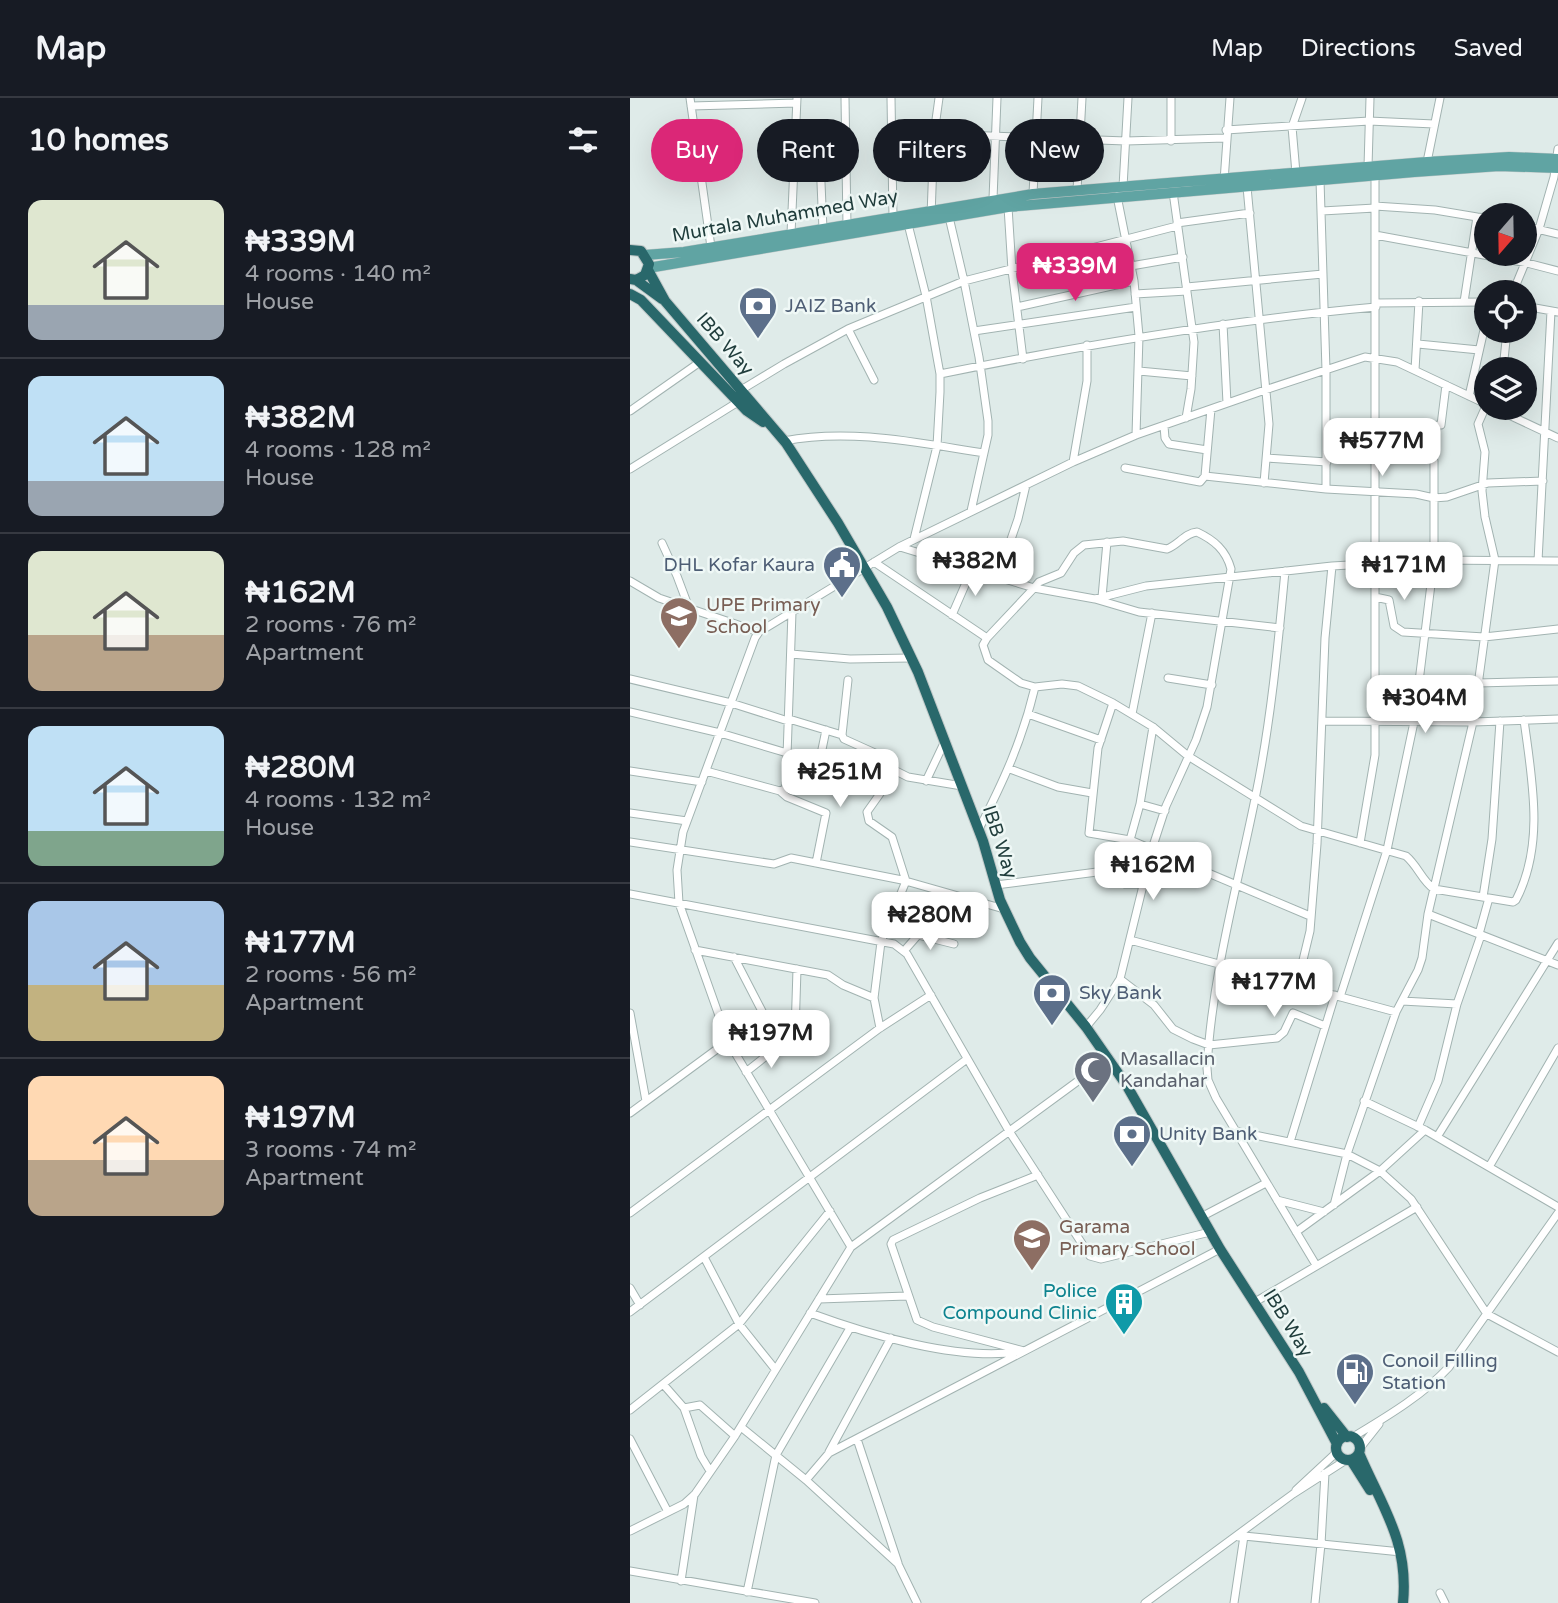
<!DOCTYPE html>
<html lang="en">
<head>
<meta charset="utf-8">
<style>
	body { margin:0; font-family:"Varela Round",sans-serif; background:#242831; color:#f1f3f6; height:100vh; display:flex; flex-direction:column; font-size:26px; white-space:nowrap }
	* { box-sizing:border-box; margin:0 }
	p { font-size:23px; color:#9ea1a6 }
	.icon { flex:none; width:38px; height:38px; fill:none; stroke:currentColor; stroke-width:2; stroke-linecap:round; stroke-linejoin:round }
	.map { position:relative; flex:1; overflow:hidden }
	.sheet { display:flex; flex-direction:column; background:#171b24; width:630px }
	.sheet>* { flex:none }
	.top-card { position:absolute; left:21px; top:21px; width:665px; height:63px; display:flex; gap:14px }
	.needle { width:46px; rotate:200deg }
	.fabs { position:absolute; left:844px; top:105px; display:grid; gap:14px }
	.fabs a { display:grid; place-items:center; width:63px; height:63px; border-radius:50%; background:#171b24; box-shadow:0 7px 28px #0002; font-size:35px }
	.price { position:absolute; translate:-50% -60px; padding:0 16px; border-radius:14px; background:#fff; color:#222; font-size:23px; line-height:46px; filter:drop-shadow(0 2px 4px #0008) }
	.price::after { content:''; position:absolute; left:50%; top:42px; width:21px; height:16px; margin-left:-10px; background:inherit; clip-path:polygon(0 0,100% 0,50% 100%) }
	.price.active { background:#db2777; color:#fff }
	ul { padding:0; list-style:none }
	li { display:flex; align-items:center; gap:21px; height:175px; padding:0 28px }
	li+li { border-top:2px solid #363941 }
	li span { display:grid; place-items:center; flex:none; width:196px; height:140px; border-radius:14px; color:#555 }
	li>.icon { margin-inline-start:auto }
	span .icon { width:84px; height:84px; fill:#fffc; stroke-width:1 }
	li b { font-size:30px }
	h2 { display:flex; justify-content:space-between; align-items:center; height:84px; padding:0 28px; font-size:30px }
	.chip { padding:0 24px; border-radius:32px; background:#171b24; box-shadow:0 7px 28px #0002; font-size:24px; line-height:63px }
	.chip.active { background:#db2777; color:#fff }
	header { display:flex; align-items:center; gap:42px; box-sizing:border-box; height:98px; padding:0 35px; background:#171b24; border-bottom:2px solid #363941 }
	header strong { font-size:33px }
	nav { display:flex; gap:38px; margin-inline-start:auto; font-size:24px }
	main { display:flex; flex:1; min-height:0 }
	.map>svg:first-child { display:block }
</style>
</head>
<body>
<header>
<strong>Map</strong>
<nav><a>Map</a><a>Directions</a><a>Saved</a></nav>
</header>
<main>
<section class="sheet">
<h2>10 homes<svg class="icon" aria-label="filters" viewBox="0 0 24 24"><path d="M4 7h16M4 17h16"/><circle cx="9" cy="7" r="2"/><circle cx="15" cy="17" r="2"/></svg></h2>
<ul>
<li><span style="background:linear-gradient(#dfe7d0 75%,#9aa5b1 0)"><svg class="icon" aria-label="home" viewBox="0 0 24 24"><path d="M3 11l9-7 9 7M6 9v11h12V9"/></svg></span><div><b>₦339M</b><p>4 rooms · 140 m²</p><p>House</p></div></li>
<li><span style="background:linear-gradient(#bfe0f5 75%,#9aa5b1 0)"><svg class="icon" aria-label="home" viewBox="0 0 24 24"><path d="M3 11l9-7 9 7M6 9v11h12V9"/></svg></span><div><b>₦382M</b><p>4 rooms · 128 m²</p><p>House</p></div></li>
<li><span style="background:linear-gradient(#dfe7d0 60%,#b9a48a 0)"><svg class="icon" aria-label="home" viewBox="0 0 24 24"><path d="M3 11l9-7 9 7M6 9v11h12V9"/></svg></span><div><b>₦162M</b><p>2 rooms · 76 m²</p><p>Apartment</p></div></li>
<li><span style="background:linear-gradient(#bfe0f5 75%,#7fa58c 0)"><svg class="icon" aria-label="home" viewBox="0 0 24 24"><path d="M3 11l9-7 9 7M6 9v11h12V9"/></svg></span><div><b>₦280M</b><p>4 rooms · 132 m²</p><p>House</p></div></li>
<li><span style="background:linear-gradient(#a9c7e8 60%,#c2b280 0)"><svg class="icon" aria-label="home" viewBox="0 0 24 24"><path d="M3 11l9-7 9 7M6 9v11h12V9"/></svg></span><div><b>₦177M</b><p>2 rooms · 56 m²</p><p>Apartment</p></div></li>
<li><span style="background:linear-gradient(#ffd9b3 60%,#b9a48a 0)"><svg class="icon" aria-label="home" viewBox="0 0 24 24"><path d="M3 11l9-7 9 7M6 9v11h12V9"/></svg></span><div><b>₦197M</b><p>3 rooms · 74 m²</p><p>Apartment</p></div></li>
</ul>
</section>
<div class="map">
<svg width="928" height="1505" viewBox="0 0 928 1505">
	<rect width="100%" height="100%" fill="#dfebe9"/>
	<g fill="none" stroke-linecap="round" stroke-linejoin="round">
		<defs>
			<path id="minor" d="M60 0 81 149
				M215 0 217 128
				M261 0 263 118
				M541 0V43
				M61 8 166 5
				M596 32 739 23 804 26
				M304 36 496 43 595 40
				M190 62 193 131
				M797 64 810 0
				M738 69 740 0
				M666 75 662 29 672 0
				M690 82 696 272V391
				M594 83 600 0
				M493 89 498 0
				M617 89 639 326 634 385
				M447 93 452 0
				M543 94 564 244 561 291 556 320
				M403 96 408 0
				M487 98 504 183 509 238 506 337
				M363 101 367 0
				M745 108 805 112 847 119
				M378 109 382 172 393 261
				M692 113 745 110
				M301 118 304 36 309 0
				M319 119 334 183 349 259 358 323V337L341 413
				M547 125 620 115
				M278 126 296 198 310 276V294L307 348 284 441
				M894 128 928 136
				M161 136 167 0
				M745 137 897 165 928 173
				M462 151 474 189
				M501 168 553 159
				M557 189 693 176
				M883 194 909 131 924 79 928 51
				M505 196 557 193
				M834 204 847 119 856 120
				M746 205 856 204
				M894 208 928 214
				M387 209 504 183
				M593 226 597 305
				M218 231 244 282
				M344 233 506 209
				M788 246 849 252
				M873 271 877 233
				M785 272 789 203
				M509 273 562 278
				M310 276C454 247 599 222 746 209
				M111 292 154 266 218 231 334 183 547 128
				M839 298 856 223
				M864 310 928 340
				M0 313 70 264
				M534 328 535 340 539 346 577 352
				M746 330 811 327 816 287
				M154 343C221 330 288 345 354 355
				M637 360 697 364
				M443 364 457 283V247
				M495 370 570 384 575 378 581 311
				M0 371 108 304
				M575 378 696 391 786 396 804 400 817 399 858 385 913 383
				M32 445 47 478 59 510
				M270 449 404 490 465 501 509 514 650 530
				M908 463 921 213
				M244 464 357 540
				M655 473C648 548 641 622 626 696 608 786 582 877 577 970L578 982 586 1000 686 1167
				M368 479 388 421 396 387
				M0 483 29 500 129 534
				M472 499 477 444
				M745 499 759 502 764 528 773 534 854 539 928 531
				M465 501 516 488 702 468 804 462 928 463
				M322 517 342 471
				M161 556 220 561 281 560
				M538 580 582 587
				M0 581 101 605 158 623
				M848 585 928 583
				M483 605 468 650 459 735 500 742 680 818
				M0 614 90 635 157 655
				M398 616 471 642
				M502 616 522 515
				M159 621 212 637 214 641 245 655 266 673 278 679 332 688
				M692 623 843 624 928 621
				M212 637 218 582
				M380 671 428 689 462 695
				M0 673 72 684
				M76 673 150 693 157 699 196 715 186 765
				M296 683 315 643
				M156 687 179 686 190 661 196 632
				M150 693 155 691 156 687 162 514
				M510 706 535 713
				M0 715 57 723
				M349 731C374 682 392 643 405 589
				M500 742 510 706 523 629
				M0 744 144 766 161 760 272 782 374 811
				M730 745 745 657V77
				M366 787 467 774 495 786H513
				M0 796 264 846 277 856 379 1033 460 1158 471 1161 580 1134
				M853 799 862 741 870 623
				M798 816 928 867
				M849 836 859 800
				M500 842 766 914
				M65 852 198 877 213 887 244 900
				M274 853 288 837 324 846
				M104 859 150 948
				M490 881 524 907 543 931 563 941 579 947 647 940 654 934 663 915 695 928
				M667 887 680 833 687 746 695 540 702 468
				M710 899 757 752 784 624 804 462V363
				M772 903 827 906
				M0 915 16 1003
				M456 929 470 912 490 881 522 751 536 708 566 642 577 609 601 471C596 452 584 442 567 434 555 435 548 447 537 451L493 443 454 447 444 455 431 475 409 484 404 490 357 540 353 547 358 562 391 585 405 589 432 586 448 588 483 605 523 629 558 658 671 728 776 758C788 768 792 783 804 791L883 804 886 802C915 746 902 682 894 622
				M250 930 244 900 251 844 276 783 262 739 239 723 237 714 266 673
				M116 974 165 935 167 871
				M734 1003 795 1032 928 1109
				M0 1015 98 943
				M788 1029 808 983 827 906 851 837
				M605 1033 717 1056 750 1073 781 1101 857 1216 928 1254
				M807 1039 928 845
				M660 1044 705 897
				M859 1069 928 950
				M647 1102 694 1114
				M704 1107 717 1056 766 914 788 872 792 860 798 816 843 624 865 462 855 419 852 393 855 354 848 326 856 308
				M0 1115 250 930 301 897
				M571 1119 636 1085
				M666 1134 750 1073 795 1032
				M221 1149 98 943 49 805 47 772 53 734 125 540 129 534 269 449 443 364 506 337 635 292 735 259 767 264 856 306
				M74 1159 109 1226 145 1271
				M0 1190 10 1207
				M189 1201 277 1198
				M625 1204 787 1109
				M0 1214 337 961
				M180 1215C237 1236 327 1263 388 1254
				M394 1253 303 1229 287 1222 261 1146 263 1142 350 1100 408 1077
				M33 1286 54 1310 71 1358 80 1373
				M54 1310 70 1307 105 1338
				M0 1312 109 1226 200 1113
				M111 1329 176 1382 268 1466 287 1505
				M723 1339C756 1319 792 1298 819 1269L928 1115
				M0 1341 38 1414
				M227 1341 268 1465
				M730 1350 749 1326
				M199 1354 261 1240
				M176 1382 199 1355 590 1151
				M666 1392 707 1354
				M0 1433 54 1406 65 1396 105 1338 221 1149 478 961
				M614 1438 771 1454
				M0 1473 185 1505
				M51 1483 64 1397
				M117 1494 146 1357 220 1230
				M810 1495 815 1505
				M515 1505 663 1396 716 1362
				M604 1505 614 1438 609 1439
				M685 1505 691 1446 695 1375"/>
			<path id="major" d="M15 157 54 154 403 96 797 64 879 59 928 61
				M18 170 378 109 784 74 869 68 928 70"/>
			<path id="highway" d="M0 152 11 153 19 166 15 177 6 182 0 181
				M18 172 35 203 156 345 208 425 257 509 288 574 353 743 370 802 390 844 400 860 456 929 497 988 590 1151 669 1274 707 1346
				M6 182 32 201
				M0 196 11 202 117 313 133 324
				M694 1310 717 1339
				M706 1350a12 12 0 1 1 24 0a12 12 0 1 1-24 0Z
				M729 1355C752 1409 779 1443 773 1505
				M721 1362 740 1392"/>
		</defs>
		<use href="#minor" stroke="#a2b3b1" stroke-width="9"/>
		<use href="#major" stroke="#c0c8c8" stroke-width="11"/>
		<use href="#highway" stroke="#c0c8c8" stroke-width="12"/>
		<use href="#minor" stroke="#fff" stroke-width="7"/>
		<use href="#major" stroke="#60a4a3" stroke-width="10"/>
		<use href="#highway" stroke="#29686b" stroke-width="10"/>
	</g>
	<defs>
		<symbol id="bank-pin" viewBox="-11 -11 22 30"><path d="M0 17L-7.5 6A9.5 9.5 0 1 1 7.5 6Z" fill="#5c6f8a" stroke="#eff8f6"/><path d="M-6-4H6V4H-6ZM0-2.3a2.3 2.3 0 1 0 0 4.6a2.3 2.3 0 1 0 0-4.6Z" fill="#fff"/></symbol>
		<symbol id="civic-pin" viewBox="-11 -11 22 30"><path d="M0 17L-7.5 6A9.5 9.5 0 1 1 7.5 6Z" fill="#5c6f8a" stroke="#eff8f6"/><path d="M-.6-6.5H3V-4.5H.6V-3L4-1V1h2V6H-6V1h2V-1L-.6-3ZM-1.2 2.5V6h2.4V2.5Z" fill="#fff"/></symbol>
		<symbol id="school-pin" viewBox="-11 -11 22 30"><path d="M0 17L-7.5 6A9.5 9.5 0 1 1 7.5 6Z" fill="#8d6e63" stroke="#eff8f6"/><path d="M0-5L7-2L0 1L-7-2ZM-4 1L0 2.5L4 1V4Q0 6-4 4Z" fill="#fff"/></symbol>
		<symbol id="mosque-pin" viewBox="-11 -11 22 30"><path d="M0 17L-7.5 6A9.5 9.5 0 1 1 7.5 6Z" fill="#6b7280" stroke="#eff8f6"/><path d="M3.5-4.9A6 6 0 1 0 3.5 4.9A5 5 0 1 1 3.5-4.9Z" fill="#fff"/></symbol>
		<symbol id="building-pin" viewBox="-11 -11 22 30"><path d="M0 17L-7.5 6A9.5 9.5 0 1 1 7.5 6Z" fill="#0f9aa8" stroke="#eff8f6"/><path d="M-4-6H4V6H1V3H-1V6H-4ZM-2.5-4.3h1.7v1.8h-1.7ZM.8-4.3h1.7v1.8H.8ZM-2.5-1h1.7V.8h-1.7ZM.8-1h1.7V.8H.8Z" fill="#fff"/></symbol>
		<symbol id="fuel-pin" viewBox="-11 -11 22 30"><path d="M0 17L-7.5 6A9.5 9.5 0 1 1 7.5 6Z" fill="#5c6f8a" stroke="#eff8f6"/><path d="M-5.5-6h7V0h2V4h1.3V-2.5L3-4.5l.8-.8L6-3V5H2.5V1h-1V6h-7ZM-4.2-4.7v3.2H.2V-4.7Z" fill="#fff"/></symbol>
	</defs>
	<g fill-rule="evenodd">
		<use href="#bank-pin" x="106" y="186" width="44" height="60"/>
		<use href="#civic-pin" x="190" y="445" width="44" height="60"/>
		<use href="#school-pin" x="27" y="496" width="44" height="60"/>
		<use href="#bank-pin" x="400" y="873" width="44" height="60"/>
		<use href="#mosque-pin" x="441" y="950" width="44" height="60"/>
		<use href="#bank-pin" x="480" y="1014" width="44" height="60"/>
		<use href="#school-pin" x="380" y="1118" width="44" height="60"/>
		<use href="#building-pin" x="472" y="1182" width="44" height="60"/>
		<use href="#fuel-pin" x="703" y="1252" width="44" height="60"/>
	</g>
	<g text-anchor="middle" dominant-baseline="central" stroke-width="5" stroke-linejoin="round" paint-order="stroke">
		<g font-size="19" fill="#1f3c3b" stroke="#eff8f6">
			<text transform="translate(155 118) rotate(-10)">Murtala Muhammed Way</text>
			<text transform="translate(95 246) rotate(49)">IBB Way</text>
			<text transform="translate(370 744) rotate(72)">IBB Way</text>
			<text transform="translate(658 1225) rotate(58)">IBB Way</text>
		</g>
		<g font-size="19" fill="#4e5e75" stroke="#eff8f6" text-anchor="start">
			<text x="155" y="208">JAIZ Bank</text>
			<text x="185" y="467" text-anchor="end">DHL Kofar Kaura</text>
			<text x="449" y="895">Sky Bank</text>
			<text x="529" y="1036">Unity Bank</text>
			<text x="752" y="1263">Conoil Filling<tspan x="752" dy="22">Station</tspan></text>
		</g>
		<g font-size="19" fill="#785e54" stroke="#eff8f6" text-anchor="start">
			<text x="76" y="507">UPE Primary<tspan x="76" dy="22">School</tspan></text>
			<text x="429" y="1129">Garama<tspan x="429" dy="22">Primary School</tspan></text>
		</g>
		<g font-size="19" fill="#5b616d" stroke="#eff8f6" text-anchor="start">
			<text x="490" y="961">Masallacin<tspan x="490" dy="22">Kandahar</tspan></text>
		</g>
		<g font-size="19" fill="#0d838f" stroke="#eff8f6" text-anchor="end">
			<text x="467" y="1193">Police<tspan x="467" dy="22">Compound Clinic</tspan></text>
		</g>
	</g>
</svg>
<div class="fabs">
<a><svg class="needle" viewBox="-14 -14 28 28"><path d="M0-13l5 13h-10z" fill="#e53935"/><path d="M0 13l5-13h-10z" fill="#9ea1a6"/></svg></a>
<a><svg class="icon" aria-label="locate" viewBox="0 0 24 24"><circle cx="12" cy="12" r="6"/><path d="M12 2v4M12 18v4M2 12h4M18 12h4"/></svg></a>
<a><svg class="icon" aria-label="layers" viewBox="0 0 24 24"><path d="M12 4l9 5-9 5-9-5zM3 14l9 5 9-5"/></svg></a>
</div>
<b class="price active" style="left:445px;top:205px">₦339M</b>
<b class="price" style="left:752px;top:380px">₦577M</b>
<b class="price" style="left:345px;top:500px">₦382M</b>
<b class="price" style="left:774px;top:504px">₦171M</b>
<b class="price" style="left:795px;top:637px">₦304M</b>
<b class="price" style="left:210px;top:711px">₦251M</b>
<b class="price" style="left:523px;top:804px">₦162M</b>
<b class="price" style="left:300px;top:854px">₦280M</b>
<b class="price" style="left:644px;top:921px">₦177M</b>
<b class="price" style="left:141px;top:972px">₦197M</b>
<div class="top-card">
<a class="chip active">Buy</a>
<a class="chip">Rent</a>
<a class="chip">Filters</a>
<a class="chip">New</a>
</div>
</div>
</main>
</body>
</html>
